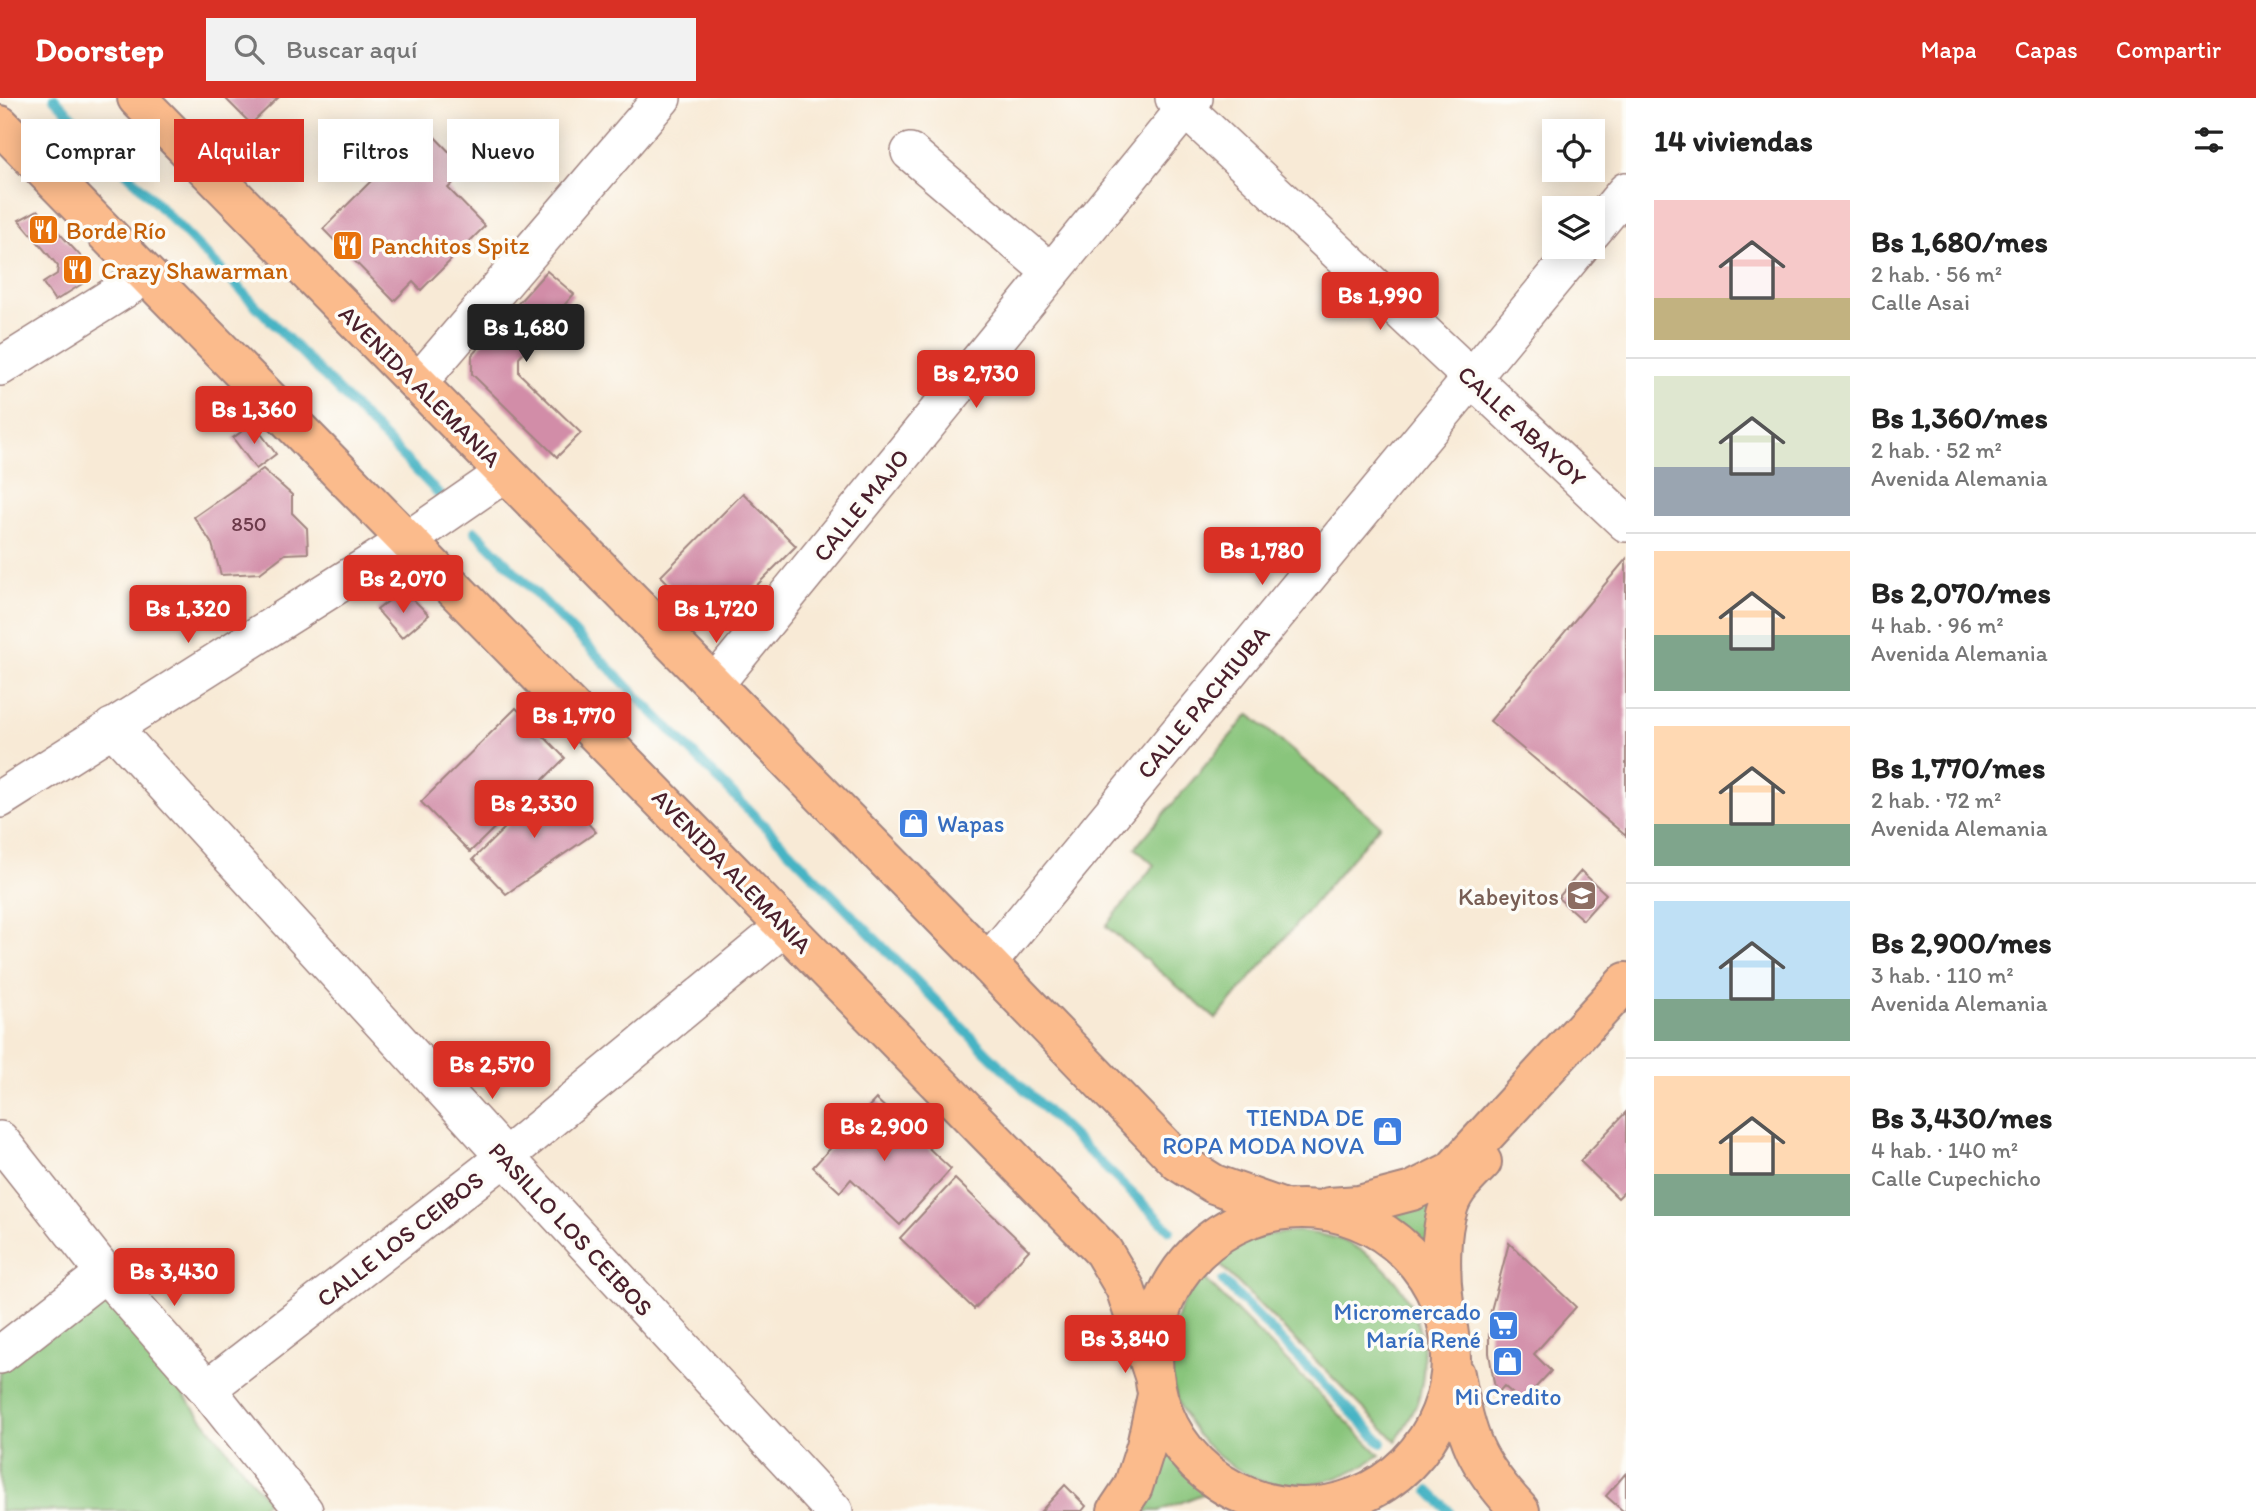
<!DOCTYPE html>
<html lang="es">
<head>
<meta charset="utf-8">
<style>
	body { margin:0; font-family:Itim,sans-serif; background:#f2f2f2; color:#222; height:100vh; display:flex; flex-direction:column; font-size:26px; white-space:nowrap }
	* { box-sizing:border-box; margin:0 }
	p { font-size:23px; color:#767676 }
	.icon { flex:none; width:38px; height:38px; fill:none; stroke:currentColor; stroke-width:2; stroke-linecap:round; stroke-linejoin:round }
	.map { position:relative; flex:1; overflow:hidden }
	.side { display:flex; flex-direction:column; background:#fff; width:630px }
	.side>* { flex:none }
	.guide { position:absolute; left:21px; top:21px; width:665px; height:63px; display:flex; gap:14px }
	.buttons { position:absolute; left:1542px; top:21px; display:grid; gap:14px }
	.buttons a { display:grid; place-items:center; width:63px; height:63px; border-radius:0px; background:#fff; box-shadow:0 4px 18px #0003; font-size:35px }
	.price { position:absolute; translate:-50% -60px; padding:0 16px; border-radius:7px; background:#d93025; color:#fff; font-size:23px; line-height:46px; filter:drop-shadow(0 2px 4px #0008) }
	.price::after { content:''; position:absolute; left:50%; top:42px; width:21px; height:16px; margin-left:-10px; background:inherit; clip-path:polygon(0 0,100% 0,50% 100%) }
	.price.current { background:#222; color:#fff }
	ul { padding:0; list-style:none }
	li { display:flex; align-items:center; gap:21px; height:175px; padding:0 28px }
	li+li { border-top:2px solid #e0e0e0 }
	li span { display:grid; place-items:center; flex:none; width:196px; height:140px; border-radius:0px; color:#555 }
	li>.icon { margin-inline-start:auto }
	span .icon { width:84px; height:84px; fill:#fffc; stroke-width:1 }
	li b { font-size:30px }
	h2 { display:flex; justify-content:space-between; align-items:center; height:84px; padding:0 28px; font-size:30px }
	.chip { padding:0 24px; border-radius:0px; background:#fff; box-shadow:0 4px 18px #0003; font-size:24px; line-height:63px }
	.chip.current { background:#d93025; color:#fff }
	header { display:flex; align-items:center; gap:42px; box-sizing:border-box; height:98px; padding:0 35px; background:#d93025; color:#fff }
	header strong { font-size:33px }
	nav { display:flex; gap:38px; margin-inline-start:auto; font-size:24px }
	.search { width:490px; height:63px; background:#f2f2f2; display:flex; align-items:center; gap:18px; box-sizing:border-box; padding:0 24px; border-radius:0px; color:#767676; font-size:26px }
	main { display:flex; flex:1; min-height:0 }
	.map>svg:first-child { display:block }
</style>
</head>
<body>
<header>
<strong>Doorstep</strong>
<div class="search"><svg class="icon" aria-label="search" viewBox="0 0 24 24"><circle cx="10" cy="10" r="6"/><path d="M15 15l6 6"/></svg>Buscar aquí</div>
<nav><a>Mapa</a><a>Capas</a><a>Compartir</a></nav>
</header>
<main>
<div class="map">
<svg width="1626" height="1413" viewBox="0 0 1626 1413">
	<rect width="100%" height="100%" fill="#fdfcf7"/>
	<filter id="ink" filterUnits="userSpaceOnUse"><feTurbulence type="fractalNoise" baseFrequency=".0143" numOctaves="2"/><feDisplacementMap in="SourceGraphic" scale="14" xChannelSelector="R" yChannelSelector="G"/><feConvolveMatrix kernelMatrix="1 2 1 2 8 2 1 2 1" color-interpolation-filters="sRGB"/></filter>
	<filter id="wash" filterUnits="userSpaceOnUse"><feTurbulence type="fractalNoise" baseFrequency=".00686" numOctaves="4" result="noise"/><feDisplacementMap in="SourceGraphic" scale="28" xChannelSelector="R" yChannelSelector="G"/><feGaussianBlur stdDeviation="1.57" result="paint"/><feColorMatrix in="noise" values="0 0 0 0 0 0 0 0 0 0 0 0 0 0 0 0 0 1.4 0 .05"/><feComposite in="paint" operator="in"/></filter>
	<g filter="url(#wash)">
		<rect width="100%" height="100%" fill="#f8ead6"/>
		<path fill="#89c57b" stroke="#6a7253" stroke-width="2" d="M1249 616 1380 727 1216 921 1106 828 1154 767 1135 750Z
			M1449 1088 1429 1151 1374 1117Z
			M1299 1133C1313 1136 1329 1137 1341 1142 1402 1166 1435 1233 1420 1295 1416 1313 1405 1328 1396 1343L1217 1164 1241 1144 1266 1137Z
			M1201 1177 1380 1357C1350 1378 1317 1390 1280 1387 1261 1386 1241 1374 1226 1364 1163 1318 1151 1238 1201 1177Z
			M100 1192 268 1403 256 1413H0V1272Z
			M1166 1348 1182 1373 1208 1394 1159 1413H1139Z"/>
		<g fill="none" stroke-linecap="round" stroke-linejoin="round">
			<path stroke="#47b4c4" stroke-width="10" d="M54 0 441 398
				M475 433 987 955 1170 1132
				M1223 1183 1382 1345
				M1429 1393 1449 1413"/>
		</g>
		<g id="blocks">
			<path fill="#d28da8" d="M225 0H278L251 26Z
				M425 29 467 72 448 90 485 128 421 192 413 184 394 203 323 131Z
				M38 112 86 164 85 184 55 203 43 185 57 176 58 168 19 122Z
				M547 173 574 196 519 259V275L581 335 557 359 472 276V257Z
				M253 325 276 356 256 371 233 340Z
				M263 371 292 397V415L307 430 308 455 285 456 260 475 221 477 212 446 194 419Z
				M743 395 796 448 725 519 705 523 661 478Z
				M1626 461V738L1490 623Z
				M391 501H413L429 517 402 540 377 512Z
				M516 610 565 660 470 754 421 704Z
				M551 685 596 734 506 796 473 761Z
				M1581 773 1606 796 1583 822 1558 800Z
				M876 1001 951 1071 900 1127 851 1081 840 1094 813 1069Z
				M1626 1014V1092L1618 1100 1580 1063Z
				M955 1081 1029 1152 974 1211 900 1140Z
				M1509 1145 1576 1209 1534 1256 1551 1273 1522 1304 1504 1288 1496 1297 1489 1255V1220Z
				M1626 1375V1413H1623L1606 1398Z
				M1065 1387 1086 1408 1082 1413H1041Z"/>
		</g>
	</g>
	<g filter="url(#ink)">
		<use href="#blocks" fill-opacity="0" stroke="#a18480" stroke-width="2"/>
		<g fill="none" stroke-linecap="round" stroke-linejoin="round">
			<defs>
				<path id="minor" d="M1174 0 1626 425
					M910 54 1051 174
					M1592 134 1626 93
					M0 269 147 177
					M417 286 662 0
					M714 587 1194 0
					M112 629 505 1059 834 1413
					M0 701 408 442 505 375
					M988 865 1580 149
					M0 1042 105 1175 207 1291 304 1413
					M0 1257 105 1175
					M207 1291 505 1059 785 828"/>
				<path id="major" d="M137 0 966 843 1179 1064 1214 1086 1284 1111
					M0 27 1103 1153 1125 1190 1154 1278
					M1329 1109 1359 1107 1412 1093 1452 1073 1626 884
					M1153 1260a149 149 0 1 1 298 0a149 149 0 1 1-298 0Z
					M1444 1205C1440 1177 1439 1135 1449 1107 1455 1090 1469 1077 1482 1064
					M1455 1276C1466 1340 1475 1365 1520 1413
					M1117 1413 1133 1389 1146 1348 1157 1297"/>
			</defs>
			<use href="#minor" stroke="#a18480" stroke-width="40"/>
			<use href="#major" stroke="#a18480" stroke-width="42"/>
			<use href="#minor" stroke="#fff" stroke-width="37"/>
			<use href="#major" stroke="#fbbb8c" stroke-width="38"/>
		</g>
	</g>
	<defs>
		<symbol id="restaurant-square" viewBox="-11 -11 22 22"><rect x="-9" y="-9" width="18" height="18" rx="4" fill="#e8710a" stroke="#fdfcf7"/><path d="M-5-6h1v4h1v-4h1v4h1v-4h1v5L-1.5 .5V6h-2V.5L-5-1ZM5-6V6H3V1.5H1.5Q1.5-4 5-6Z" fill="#fff"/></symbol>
		<symbol id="shop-square" viewBox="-11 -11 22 22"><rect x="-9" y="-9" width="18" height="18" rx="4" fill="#3f7fe0" stroke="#fdfcf7"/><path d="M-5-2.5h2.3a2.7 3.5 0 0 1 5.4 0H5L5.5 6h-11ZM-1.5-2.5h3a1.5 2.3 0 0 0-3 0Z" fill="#fff"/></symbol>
		<symbol id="school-square" viewBox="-11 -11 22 22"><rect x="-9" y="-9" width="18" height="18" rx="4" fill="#8d6e63" stroke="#fdfcf7"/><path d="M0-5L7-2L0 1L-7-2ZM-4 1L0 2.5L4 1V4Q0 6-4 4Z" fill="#fff"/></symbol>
		<symbol id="supermarket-square" viewBox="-11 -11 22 22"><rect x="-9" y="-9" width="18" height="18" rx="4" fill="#3f7fe0" stroke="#fdfcf7"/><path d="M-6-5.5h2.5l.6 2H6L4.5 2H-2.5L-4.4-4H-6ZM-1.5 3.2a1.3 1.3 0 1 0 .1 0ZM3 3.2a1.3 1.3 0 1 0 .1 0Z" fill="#fff"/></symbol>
	</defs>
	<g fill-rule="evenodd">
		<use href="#restaurant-square" x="26" y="114" width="35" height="35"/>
		<use href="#restaurant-square" x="330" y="130" width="35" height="35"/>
		<use href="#restaurant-square" x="60" y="154" width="35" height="35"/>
		<use href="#shop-square" x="896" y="708" width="35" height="35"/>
		<use href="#school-square" x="1564" y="780" width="35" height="35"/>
		<use href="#shop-square" x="1370" y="1016" width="35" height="35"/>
		<use href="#supermarket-square" x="1486" y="1210" width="35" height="35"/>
		<use href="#shop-square" x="1490" y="1246" width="35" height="35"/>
	</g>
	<g text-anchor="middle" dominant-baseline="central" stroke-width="7" stroke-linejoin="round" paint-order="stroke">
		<g font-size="21" fill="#6c3a4a">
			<text x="249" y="425">850</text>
		</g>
		<g font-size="24" fill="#c56008" stroke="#fdfcf7" text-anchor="start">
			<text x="66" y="132">Borde Río</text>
			<text x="371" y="147">Panchitos Spitz</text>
			<text x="101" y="172">Crazy Shawarman</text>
		</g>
		<g font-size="24" fill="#4a1f2b" stroke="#fdfcf7">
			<text transform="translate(420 288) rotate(45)">AVENIDA ALEMANIA</text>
			<text transform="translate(1522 328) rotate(43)">CALLE ABAYOY</text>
			<text transform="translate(861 407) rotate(-51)">CALLE MAJO</text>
			<text transform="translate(1203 604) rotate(-50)">CALLE PACHIUBA</text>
			<text transform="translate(732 773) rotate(46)">AVENIDA ALEMANIA</text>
			<text transform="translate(571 1131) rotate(47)">PASILLO LOS CEIBOS</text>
			<text transform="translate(400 1141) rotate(-38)">CALLE LOS CEIBOS</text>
		</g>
		<g font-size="24" fill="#366cbe" stroke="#fdfcf7" text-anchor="end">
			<text x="937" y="725" text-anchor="start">Wapas</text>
			<text x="1364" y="1019">TIENDA DE<tspan x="1364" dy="28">ROPA MODA NOVA</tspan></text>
			<text x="1481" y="1213">Micromercado<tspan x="1481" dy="28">María René</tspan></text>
			<text x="1508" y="1298" text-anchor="middle">Mi Credito</text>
		</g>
		<g font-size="24" fill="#785e54" stroke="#fdfcf7" text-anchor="end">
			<text x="1559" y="798">Kabeyitos</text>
		</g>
	</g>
</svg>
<div class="buttons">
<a><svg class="icon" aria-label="locate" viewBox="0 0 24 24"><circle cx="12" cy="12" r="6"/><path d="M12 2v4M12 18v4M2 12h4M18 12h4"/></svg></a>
<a><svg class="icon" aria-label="layers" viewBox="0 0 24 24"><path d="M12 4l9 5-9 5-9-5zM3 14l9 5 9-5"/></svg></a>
</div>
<b class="price" style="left:1380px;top:234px">Bs 1,990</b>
<b class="price current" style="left:526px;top:266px">Bs 1,680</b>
<b class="price" style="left:976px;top:312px">Bs 2,730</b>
<b class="price" style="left:254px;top:348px">Bs 1,360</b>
<b class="price" style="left:1262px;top:489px">Bs 1,780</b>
<b class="price" style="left:403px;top:517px">Bs 2,070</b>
<b class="price" style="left:188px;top:547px">Bs 1,320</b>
<b class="price" style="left:716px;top:547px">Bs 1,720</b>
<b class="price" style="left:574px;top:654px">Bs 1,770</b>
<b class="price" style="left:534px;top:742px">Bs 2,330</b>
<b class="price" style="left:492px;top:1003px">Bs 2,570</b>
<b class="price" style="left:884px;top:1065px">Bs 2,900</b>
<b class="price" style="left:174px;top:1210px">Bs 3,430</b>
<b class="price" style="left:1125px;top:1277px">Bs 3,840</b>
<div class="guide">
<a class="chip">Comprar</a>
<a class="chip current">Alquilar</a>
<a class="chip">Filtros</a>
<a class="chip">Nuevo</a>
</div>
</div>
<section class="side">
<h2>14 viviendas<svg class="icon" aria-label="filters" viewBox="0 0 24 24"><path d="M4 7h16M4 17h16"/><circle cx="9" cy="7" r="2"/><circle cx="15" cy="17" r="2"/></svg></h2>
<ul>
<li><span style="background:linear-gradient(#f6c9c9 70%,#c2b280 0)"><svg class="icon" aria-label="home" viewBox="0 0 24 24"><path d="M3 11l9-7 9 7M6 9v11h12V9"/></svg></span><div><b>Bs 1,680/mes</b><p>2 hab. · 56 m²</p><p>Calle Asai</p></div></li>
<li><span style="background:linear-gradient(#dfe7d0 65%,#9aa5b1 0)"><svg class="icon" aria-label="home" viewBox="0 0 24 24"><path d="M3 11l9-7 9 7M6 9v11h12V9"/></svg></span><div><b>Bs 1,360/mes</b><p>2 hab. · 52 m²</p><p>Avenida Alemania</p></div></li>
<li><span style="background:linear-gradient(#ffd9b3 60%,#7fa58c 0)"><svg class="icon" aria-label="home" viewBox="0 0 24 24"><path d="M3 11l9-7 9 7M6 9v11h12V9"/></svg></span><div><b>Bs 2,070/mes</b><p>4 hab. · 96 m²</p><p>Avenida Alemania</p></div></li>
<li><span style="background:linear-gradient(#ffd9b3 70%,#7fa58c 0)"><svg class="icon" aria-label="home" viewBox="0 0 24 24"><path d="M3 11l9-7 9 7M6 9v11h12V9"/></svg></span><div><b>Bs 1,770/mes</b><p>2 hab. · 72 m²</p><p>Avenida Alemania</p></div></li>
<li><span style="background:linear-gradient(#bfe0f5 70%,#7fa58c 0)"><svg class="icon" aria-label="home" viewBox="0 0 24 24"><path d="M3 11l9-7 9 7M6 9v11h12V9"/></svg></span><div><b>Bs 2,900/mes</b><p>3 hab. · 110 m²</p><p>Avenida Alemania</p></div></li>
<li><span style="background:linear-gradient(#ffd9b3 70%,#7fa58c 0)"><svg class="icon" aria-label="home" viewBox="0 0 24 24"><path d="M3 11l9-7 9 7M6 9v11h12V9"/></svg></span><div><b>Bs 3,430/mes</b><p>4 hab. · 140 m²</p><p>Calle Cupechicho</p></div></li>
</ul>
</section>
</main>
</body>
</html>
